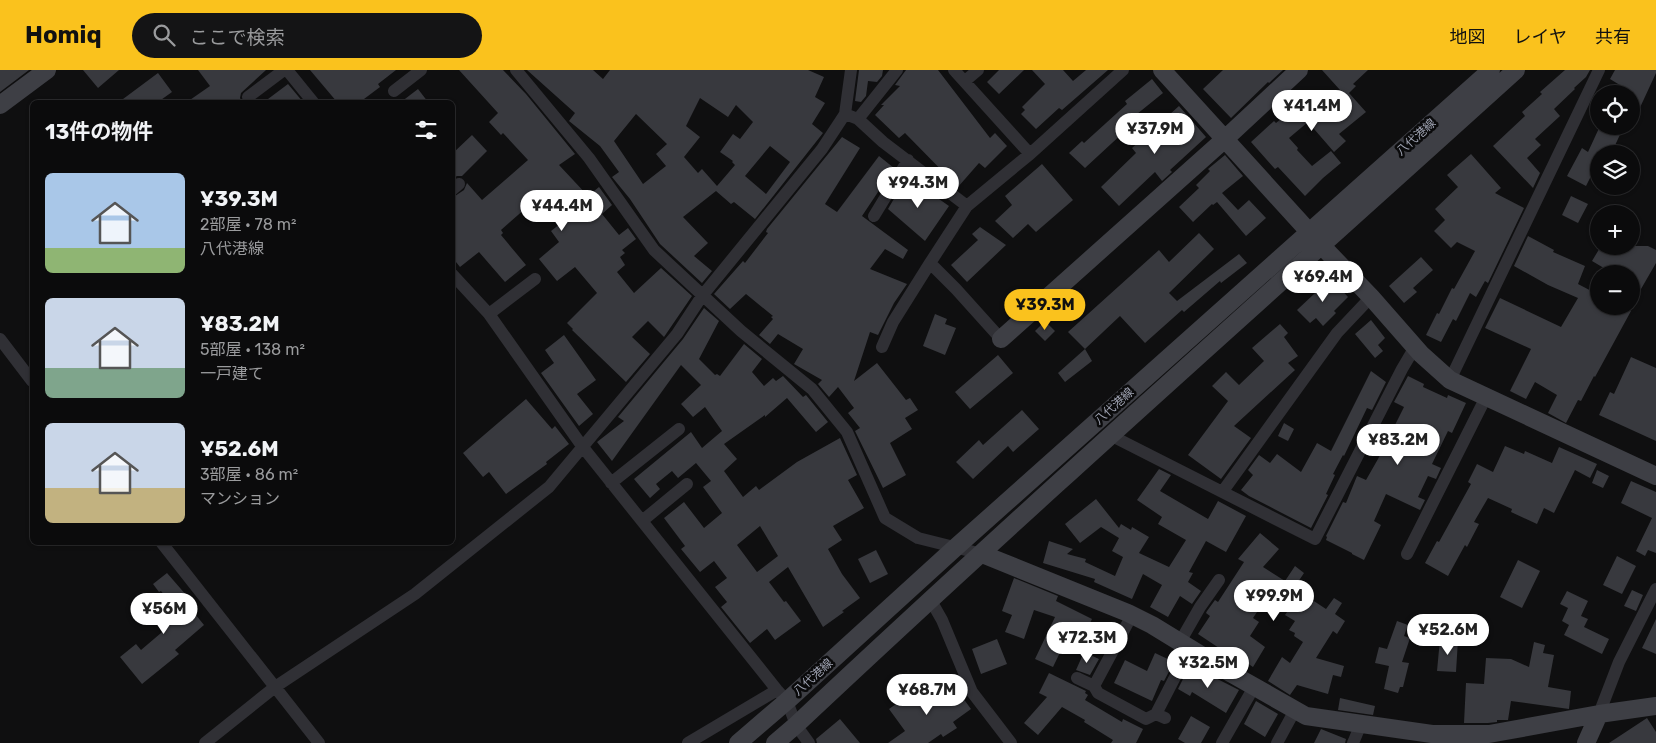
<!DOCTYPE html>
<html lang="ja">
<head>
<meta charset="utf-8">
<style>
	body { margin:0; font-family:Rubik,"Noto Sans JP",sans-serif; background:#141415; color:#f1f3f6; height:100vh; display:flex; flex-direction:column; font-size:19px; white-space:nowrap }
	* { box-sizing:border-box; margin:0 }
	p { font-size:16px; color:#9a9b9d }
	.icon { flex:none; width:28px; height:28px; fill:none; stroke:currentColor; stroke-width:2; stroke-linecap:round; stroke-linejoin:round }
	.map { position:relative; flex:1; overflow:hidden }
	.side { position:absolute; left:30px; top:30px; width:425px; height:445px; display:flex; flex-direction:column; background:#0b0b0c; border-radius:8px; box-shadow:0 1px 4px #0004,0 0 0 1px #2b2b2d }
	.side>* { flex:none }
	.fabs { position:absolute; left:1590px; top:15px; display:grid; gap:10px }
	.fabs a { display:grid; place-items:center; width:50px; height:50px; border-radius:50%; background:#0b0b0c; box-shadow:0 1px 4px #0004,0 0 0 1px #2b2b2d; font-size:25px }
	.price { position:absolute; translate:-50% -42px; padding:0 11px; border-radius:18px; background:#fff; color:#222; font-size:16px; line-height:32px; filter:drop-shadow(0 1px 2px #0008) }
	.price::after { content:''; position:absolute; left:50%; top:30px; width:15px; height:11px; margin-left:-8px; background:inherit; clip-path:polygon(0 0,100% 0,50% 100%) }
	.price.active { background:#fac21d; color:#111 }
	ul { padding:0; list-style:none }
	li { display:flex; align-items:center; gap:15px; height:125px; padding:0 15px }
	li span { display:grid; place-items:center; flex:none; width:140px; height:100px; border-radius:8px; color:#555 }
	li>.icon { margin-inline-start:auto }
	span .icon { width:60px; height:60px; fill:#fffc; stroke-width:1 }
	li b { font-size:21px }
	h2 { display:flex; justify-content:space-between; align-items:center; height:60px; padding:0 15px; font-size:21px }
	header { display:flex; align-items:center; gap:30px; box-sizing:border-box; height:70px; padding:0 25px; background:#fac21d; color:#111 }
	header strong { font-size:24px }
	nav { display:flex; gap:28px; margin-inline-start:auto; font-size:18px }
	.search { width:350px; height:45px; background:#141415; display:flex; align-items:center; gap:12px; box-sizing:border-box; padding:0 18px; border-radius:28px; color:#9a9b9d; font-size:19px }
	.map>svg:first-child { display:block }
</style>
</head>
<body>
<header>
<strong>Homiq</strong>
<div class="search"><svg class="icon" aria-label="search" viewBox="0 0 24 24"><circle cx="10" cy="10" r="6"/><path d="M15 15l6 6"/></svg>ここで検索</div>
<nav><a>地図</a><a>レイヤ</a><a>共有</a></nav>
</header>
<div class="map">
<svg width="1656" height="673" viewBox="0 0 1656 673">
	<rect width="100%" height="100%" fill="#0f0f10"/>
	<path fill="#38393e" fill-rule="evenodd" d="M0 0H29L0 22Z
		M83 0H119L98 18Z
		M198 0H266L241 23 240 28 242 32H187L210 16Z
		M310 0H396L378 14 380 17 360 32H337Z
		M459 0H503L526 24 575 84 559 95 588 126 599 117 612 135 602 144 619 165 628 158 636 169 622 180 625 183 620 187 625 195 617 202 634 223 661 198 692 226 664 267 648 251 632 267 650 284 626 312 572 260 573 259 567 253 597 223 575 197 557 211 539 189 559 172 551 161 565 150 542 124 501 160 503 163 501 165 526 195 505 212 479 182 460 197 452 187V128L464 120 467 113 482 130 528 90 503 63 501 65 489 52 498 43Z
		M527 0H593L603 9 610 0H808L824 7 815 27 825 33 812 54 823 63 755 149 734 132 731 134 716 121 683 147 708 173 694 186 712 201 702 213 660 174 630 129 612 107 619 102 600 76 569 51 575 43ZM700 28 728 47 736 35 753 52 740 69 733 64 720 82 733 91 732 92 735 95 717 116 702 99 698 103 684 87 700 67 686 56ZM636 44 667 74 656 84 666 96 643 114 614 71ZM770 76 790 92 766 124 745 106Z
		M859 0H883L882 6 877 12 868 11 866 26 861 32 855 31Z
		M906 0H938L990 68 995 63 1007 76 985 98 979 93 958 117 905 63 899 68 875 45 884 35H881L900 16 895 15Z
		M999 0H1024L999 24 987 12Z
		M1032 0H1063L1073 11 1086 0H1108L1062 40 1059 38 1036 59 1021 44 1025 40 1022 37 1045 14Z
		M1223 0H1283L1269 13 1268 12 1231 48 1203 19Z
		M1322 0H1368L1353 14 1356 16 1349 23 1366 42 1339 64 1346 71 1334 82 1308 52 1289 68 1298 78 1297 80 1312 96 1331 81 1341 93 1323 108 1305 126 1278 97 1275 99 1251 72 1274 51 1276 53 1307 27 1316 38 1340 20Z
		M1565 0H1590L1586 7 1574 18 1575 19 1554 39 1560 46 1535 69 1541 75 1527 88 1540 103 1533 118 1493 76 1525 46 1522 42 1542 24 1540 22Z
		M1615 0H1656V3L1631 57V24H1620L1623 17 1610 9Z
		M158 3 172 22 158 32H119Z
		M1152 9 1163 23 1121 57 1125 61 1085 98 1069 83 1082 71 1084 73 1127 34 1125 31Z
		M288 14 303 32H264Z
		M418 19 428 32H401Z
		M1179 36 1206 67 1170 100 1172 102 1162 111 1155 102 1119 136 1101 117 1136 83 1132 78Z
		M1600 56H1624L1611 84H1599V108L1592 104 1586 116 1567 106 1582 78 1588 82Z
		M472 65 487 81 462 106H457L452 109V84Z
		M842 67 860 78 825 134 837 142 879 86 894 98 862 146 908 180 903 189 885 179 870 199 907 214 894 233 878 265 870 262 854 311 877 293 906 330 910 328 918 340 905 348 912 359 890 373 906 405 883 418 855 361 860 358 848 343 854 338 838 317 829 327 818 314 822 310 794 294 803 279 778 264 770 274 759 265 773 249 771 247 773 246 746 224 730 239 714 224 743 191 745 193 768 163 766 162 767 159Z
		M1471 84 1501 118 1495 123 1524 138 1488 213 1485 211 1476 227 1470 223 1456 251 1453 249 1441 272 1426 265 1437 243 1439 244 1452 218 1454 219 1475 181 1457 172 1451 178 1434 161 1445 150 1435 139 1458 117 1447 105Z
		M1225 85 1243 106 1222 123 1238 140 1249 130 1266 148 1246 166 1217 132 1213 135 1212 134 1193 152 1179 137 1199 118 1196 115 1210 101 1208 99Z
		M1042 94 1073 130 1036 162 1028 154 1013 168 995 151 1012 135 1005 126Z
		M906 108 926 125 929 122 949 136 925 171 888 139Z
		M1571 126 1588 134 1578 153 1562 145Z
		M980 157 1006 175 967 212 951 195 978 170 972 164Z
		M1199 163 1214 179 1169 223 1177 231 1239 184 1247 193 1221 213 1220 211 1184 242 1182 240 1145 273 1120 246 1085 279 1068 262 1159 180 1169 192Z
		M1528 166 1554 180 1553 182 1585 196 1578 214 1599 225V236H1621L1631 241 1595 307 1594 306 1581 331 1578 330 1566 353 1548 343 1557 325 1535 312 1526 329 1510 321 1531 279 1485 258 1500 228 1561 257 1578 228 1548 215 1514 196Z
		M1601 176H1648L1656 180V193L1641 219 1631 213V204H1614L1592 191Z
		M1421 187 1433 200 1413 218 1417 222 1404 233 1389 216Z
		M1331 208 1348 227 1334 241 1336 243 1323 256 1316 248 1310 253 1297 240Z
		M704 238 719 251 699 289 715 305 717 304 720 306 744 274 762 289 752 302 764 316 773 308 776 311 783 306 803 327 806 325 828 352 816 362 787 328 765 347V345L724 374 737 389 724 401 743 427 756 416 759 420 797 392 840 368 857 405 848 410 864 438 833 456 842 470 828 479 842 504 860 528 842 541 844 542 823 557 788 497 769 512 784 532 786 531 801 551 775 570 767 559 750 573 721 537 727 532 715 517 727 508 714 491 700 502 681 479 685 476 664 448 684 432 704 458 722 443 703 417 711 411 696 393 678 408 672 401 656 414 660 419 650 428 634 409 691 362 702 378 722 361 705 337 693 347 681 334 701 315 681 295 612 391 597 372 624 351 618 347 683 269ZM760 456 778 486 757 502 737 475Z
		M935 244 947 249 945 254 956 258 945 285 923 276Z
		M1371 250 1385 268 1378 275 1383 281 1375 288 1355 264Z
		M1045 251 1055 261 1045 271 1035 261Z
		M1280 254 1288 263 1284 267 1298 286 1288 293 1295 300 1234 356 1251 368 1221 409 1188 385 1228 331 1212 316 1226 302 1239 315 1264 291 1252 278Z
		M564 265 596 310 577 324 593 344 579 356 541 303 554 293 545 280Z
		M1085 279 1092 291 1065 312 1058 303Z
		M998 285 1013 303 970 339 955 322Z
		M1631 287 1656 298V371L1599 345 1610 322 1614 324Z
		M1371 301 1386 312 1372 340 1367 338 1344 386 1343 385 1333 404 1335 405 1326 424 1328 425 1311 458 1249 426 1241 420 1253 405 1248 400 1259 385 1270 393 1277 384 1301 402 1317 373 1331 381Z
		M1408 306 1424 314 1423 317 1447 328 1448 325 1466 333 1452 363 1448 361 1432 394 1441 398 1436 409 1428 406 1418 427 1425 430 1420 440 1386 424 1374 451 1381 455 1364 490 1352 484V483L1326 470 1327 467 1326 466 1343 432 1346 433 1357 406 1366 410 1378 389 1404 337 1394 332Z
		M526 329 552 359 555 356 569 374 546 392 547 394 506 424 489 402 483 407 463 383Z
		M1022 340 1039 359 1013 382 1008 376 973 409 956 392 979 370 983 375Z
		M1284 353 1294 359 1288 371 1278 366Z
		M1505 376 1524 384 1525 381 1552 393 1559 377 1597 394 1590 408 1575 400 1554 443 1544 438 1537 454 1511 442 1512 439 1488 428 1474 452 1479 454 1467 477 1465 475 1448 506 1425 493 1437 471 1439 472 1471 414 1468 412 1477 394 1493 402Z
		M1159 399 1171 405 1160 421 1208 449 1218 431 1246 446 1226 482 1206 471 1189 502 1193 503 1188 512 1201 521 1192 534 1180 526 1168 547 1150 537 1162 515 1143 504 1132 529 1094 512 1095 509 1043 493 1049 471 1073 479 1067 484 1086 489 1085 492 1115 506 1123 487 1112 481 1119 468 1101 457 1080 473 1065 454 1096 429 1119 458 1121 454 1131 460 1132 457 1149 467 1139 483 1169 497 1186 470 1158 454 1162 447 1137 430Z
		M1597 400 1609 406 1603 418 1592 413Z
		M1631 411 1656 422V483L1648 480 1645 486 1636 481 1652 448 1621 433Z
		M1260 463 1279 479 1263 497 1285 511 1295 496 1304 503 1294 518 1326 539 1334 528 1342 533 1335 544 1345 551 1337 564 1333 561 1316 588 1344 596 1341 607 1333 605 1328 624 1297 615 1290 625 1268 611 1282 587 1290 593 1303 572 1294 566 1295 563 1289 560 1295 551 1285 545 1292 535 1271 521 1253 548 1259 552 1250 566 1265 577 1253 597 1235 585 1232 590 1221 582 1222 580 1198 564 1210 546 1206 543 1207 541 1215 530 1218 532 1244 492 1238 489Z
		M876 480 888 504 870 513 858 489Z
		M1617 486 1636 496 1622 524 1603 515Z
		M1518 490 1540 501 1522 538 1500 527Z
		M167 503 187 526 183 529 204 555 175 580 179 584 142 614 120 587 136 574 141 580 181 546 161 521 159 522 153 514Z
		M1014 508 1058 526 1056 531 1092 549 1081 572 1068 566 1053 597 1035 589 1055 547 1034 540 1024 569 1005 562 1012 545 1002 541Z
		M1632 520 1643 525 1636 541 1624 536Z
		M1567 521 1588 531 1581 546 1588 549 1584 557 1609 569 1602 584 1564 565 1569 555 1562 551 1568 538 1560 534Z
		M1656 549V584L1642 578Z
		M1397 551 1408 555 1404 566 1410 568 1402 592 1409 593 1403 617H1400L1398 623 1384 619 1389 596 1375 593 1379 577 1387 579Z
		M997 569 1007 594 981 604 972 579Z
		M1440 569 1458 570 1456 602 1437 601Z
		M1534 572 1545 575 1543 583 1554 585 1548 617 1571 621 1569 639 1511 631 1508 650H1497V652L1488 653H1464L1466 613 1484 614 1486 588 1511 589 1529 597Z
		M1084 582 1099 589 1090 605 1076 600Z
		M1155 583 1174 592 1164 611 1161 610 1152 631 1114 613 1125 590 1147 601Z
		M1190 595 1239 620 1226 643 1192 622 1190 626 1178 619Z
		M1049 603 1086 621 1085 623 1088 625 1085 630 1122 652 1123 649 1143 659 1136 673H1111L1113 670 1084 652 1085 650 1062 637 1038 665 1024 653 1047 627 1039 623Z
		M927 612 944 635 960 624 971 639 953 652 957 658 943 667 941 664 928 673H888L905 661 889 639Z
		M1340 628 1375 636 1373 645 1338 640Z
		M1256 631 1278 644 1265 667 1244 654Z
		M1191 646 1210 657 1201 673H1185L1178 669Z
		M1647 648 1656 662V673H1609Z
		M840 649 860 673H817L816 669Z
		M1321 659 1346 669 1345 673H1314Z"/>
	<g fill="none" stroke-linecap="round" stroke-linejoin="round">
		<path stroke="#303035" stroke-width="12" d="M287 0 313 32
			M516 0 589 88 654 180 741 261 812 319 847 362 885 448 918 468 982 484
			M954 0 1030 84
			M965 11 978 0
			M394 21 421 0
			M248 27 284 0
			M845 44 858 49 883 72 967 136
			M858 49 897 0
			M452 120 459 114
			M874 146 908 90
			M452 204 489 244 582 376 777 620 787 631 796 655 809 673
			M489 244 535 209
			M0 269 32 311
			M1001 269 956 219 930 193 967 136 1030 84 1123 0
			M882 277 893 252 930 193
			M1450 310 1599 0
			M1110 365 1315 469 1402 299 1415 277
			M611 413 679 359
			M1223 421 1337 263 1371 227
			M642 451 687 414
			M161 472 319 673
			M1407 484 1486 327
			M930 529 942 550 972 622 1011 673
			M1132 545 1094 616 1098 623 1146 649 1156 644 1165 648
			M1180 572 1200 537 1219 510
			M1077 608 1094 616
			M1156 644 1190 578
			M1599 644 1619 592 1656 519
			M205 673 275 617 415 524 549 417 677 264 702 226 822 79 845 44 851 0
			M688 673 777 620
			M1222 673 1254 617
			M1277 673 1295 640
			M1353 673 1361 654"/>
		<path stroke="#3e3f45" stroke-width="18" d="M1162 0 1322 176 1371 227 1421 284 1450 310 1656 406
			M0 35 47 0
			M1001 269 1226 68 1299 0
			M982 484 1128 543 1152 555 1232 604 1306 646 1432 664H1489L1599 644 1656 636
			M738 673 787 631 955 478 1491 0
			M775 673 796 655C1032 433 1275 218 1516 0
			M1586 673 1599 644"/>
	</g>
	<g text-anchor="middle" dominant-baseline="central" stroke-width="5" stroke-linejoin="round" paint-order="stroke">
		<g font-size="12" fill="#9fa3b2" stroke="#0a0a0b">
			<text transform="translate(1416 67) rotate(-42)">八代港線</text>
			<text transform="translate(1114 336) rotate(-42)">八代港線</text>
			<text transform="translate(813 607) rotate(-42)">八代港線</text>
		</g>
	</g>
</svg>
<div class="fabs">
<a><svg class="icon" aria-label="locate" viewBox="0 0 24 24"><circle cx="12" cy="12" r="6"/><path d="M12 2v4M12 18v4M2 12h4M18 12h4"/></svg></a>
<a><svg class="icon" aria-label="layers" viewBox="0 0 24 24"><path d="M12 4l9 5-9 5-9-5zM3 14l9 5 9-5"/></svg></a>
<a>+</a>
<a>−</a>
</div>
<b class="price" style="left:1312px;top:62px">¥41.4M</b>
<b class="price" style="left:1155px;top:85px">¥37.9M</b>
<b class="price" style="left:918px;top:139px">¥94.3M</b>
<b class="price" style="left:562px;top:162px">¥44.4M</b>
<b class="price" style="left:1323px;top:233px">¥69.4M</b>
<b class="price active" style="left:1045px;top:261px">¥39.3M</b>
<b class="price" style="left:1398px;top:396px">¥83.2M</b>
<b class="price" style="left:1274px;top:552px">¥99.9M</b>
<b class="price" style="left:164px;top:565px">¥56M</b>
<b class="price" style="left:1448px;top:586px">¥52.6M</b>
<b class="price" style="left:1087px;top:594px">¥72.3M</b>
<b class="price" style="left:1208px;top:619px">¥32.5M</b>
<b class="price" style="left:927px;top:646px">¥68.7M</b>
<section class="side">
<h2>13件の物件<svg class="icon" aria-label="filters" viewBox="0 0 24 24"><path d="M4 7h16M4 17h16"/><circle cx="9" cy="7" r="2"/><circle cx="15" cy="17" r="2"/></svg></h2>
<ul>
<li><span style="background:linear-gradient(#a9c7e8 75%,#8fb573 0)"><svg class="icon" aria-label="home" viewBox="0 0 24 24"><path d="M3 11l9-7 9 7M6 9v11h12V9"/></svg></span><div><b>¥39.3M</b><p>2部屋 · 78 m²</p><p>八代港線</p></div></li>
<li><span style="background:linear-gradient(#c9d6e8 70%,#7fa58c 0)"><svg class="icon" aria-label="home" viewBox="0 0 24 24"><path d="M3 11l9-7 9 7M6 9v11h12V9"/></svg></span><div><b>¥83.2M</b><p>5部屋 · 138 m²</p><p>一戸建て</p></div></li>
<li><span style="background:linear-gradient(#c9d6e8 65%,#c2b280 0)"><svg class="icon" aria-label="home" viewBox="0 0 24 24"><path d="M3 11l9-7 9 7M6 9v11h12V9"/></svg></span><div><b>¥52.6M</b><p>3部屋 · 86 m²</p><p>マンション</p></div></li>
</ul>
</section>
</div>
</body>
</html>
